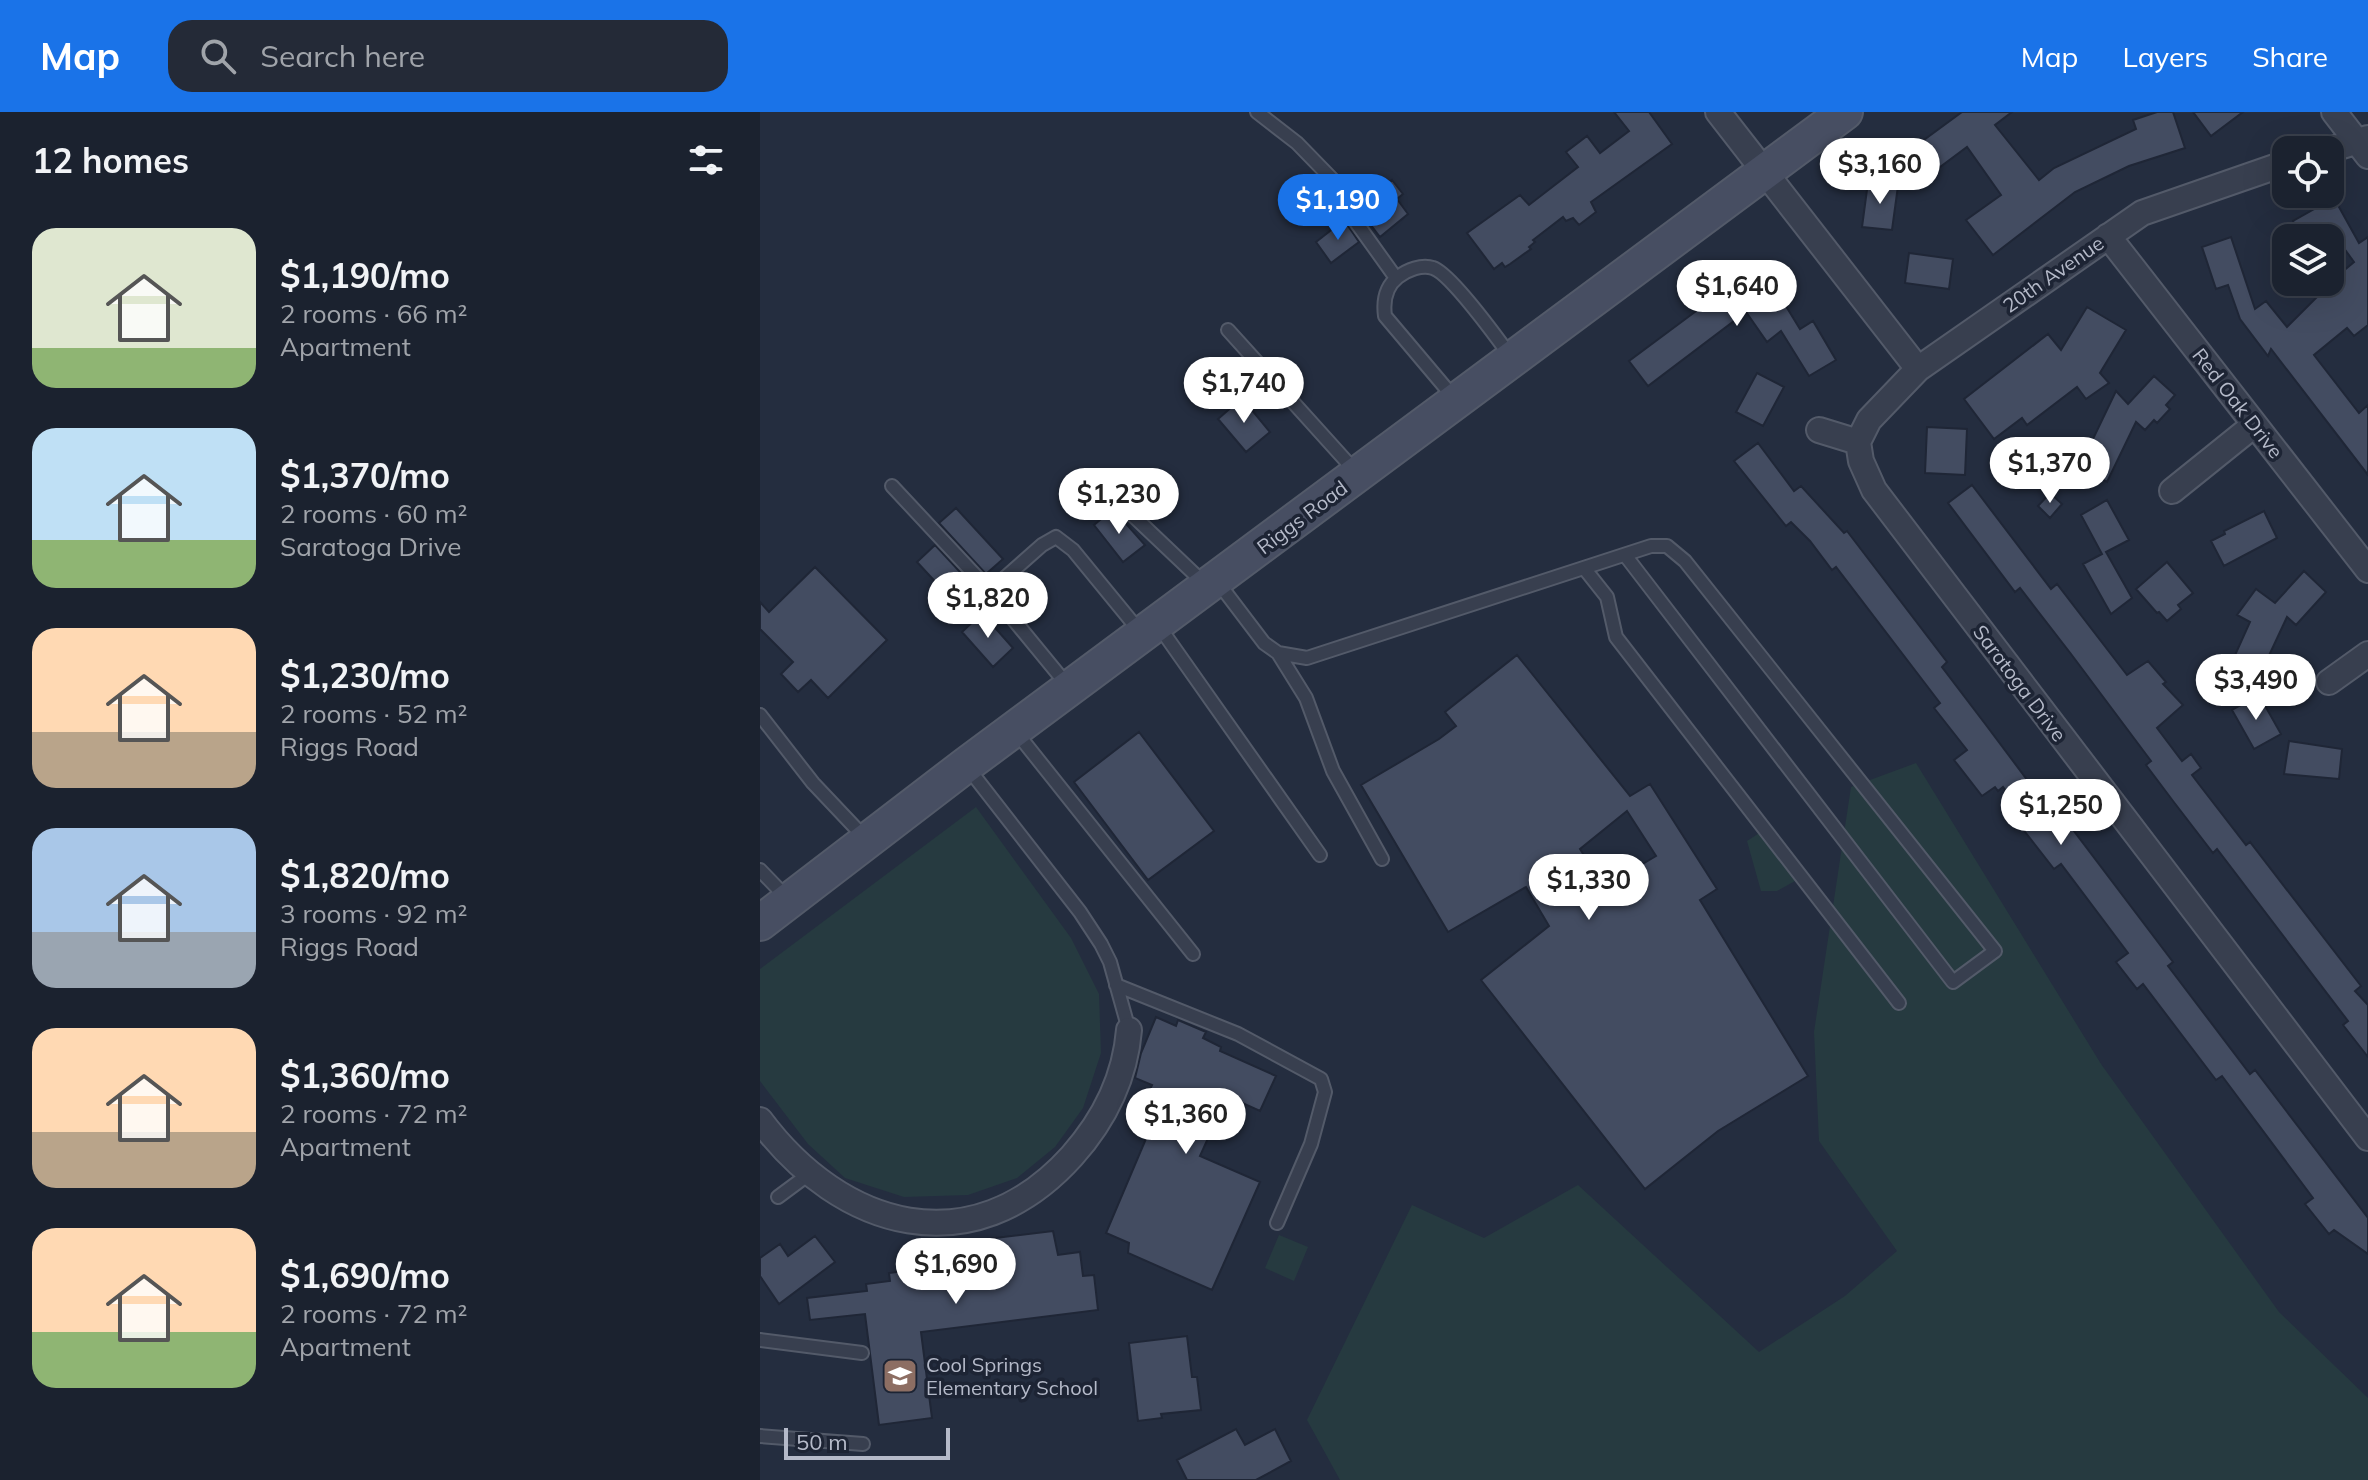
<!DOCTYPE html>
<html lang="en">
<head>
<meta charset="utf-8">
<style>
	body { margin:0; font-family:Mulish,sans-serif; background:#242a37; color:#f1f3f6; height:100vh; display:flex; flex-direction:column; font-size:30px; white-space:nowrap }
	* { box-sizing:border-box; margin:0 }
	p { font-size:26px; color:#a0a4aa }
	.icon { flex:none; width:44px; height:44px; fill:none; stroke:currentColor; stroke-width:2; stroke-linecap:round; stroke-linejoin:round }
	.map { position:relative; flex:1; overflow:hidden }
	.details { display:flex; flex-direction:column; background:#1b222f; width:760px }
	.details>* { flex:none }
	.fabs { position:absolute; left:1512px; top:24px; display:grid; gap:16px }
	.fabs a { display:grid; place-items:center; width:72px; height:72px; border-radius:16px; background:#1b222f; box-shadow:0 8px 32px #0002,0 0 0 2px #393f4b; font-size:40px }
	.scale { position:absolute; left:24px; bottom:20px; width:166px; box-sizing:border-box; padding-left:8px; border:4px solid #b5bac9; border-top:0; font-size:22px; line-height:28px; white-space:nowrap; color:#b5bac9; -webkit-text-stroke:6px #1d2434; paint-order:stroke }
	.price { position:absolute; translate:-50% -68px; padding:0 18px; border-radius:28px; background:#fff; color:#222; font-size:26px; line-height:52px; filter:drop-shadow(0 2px 4px #0008) }
	.price::after { content:''; position:absolute; left:50%; top:48px; width:24px; height:18px; margin-left:-12px; background:inherit; clip-path:polygon(0 0,100% 0,50% 100%) }
	.price.current { background:#1a73e8; color:#fff }
	ul { padding:0; list-style:none }
	li { display:flex; align-items:center; gap:24px; height:200px; padding:0 32px }
	li span { display:grid; place-items:center; flex:none; width:224px; height:160px; border-radius:24px; color:#555 }
	li>.icon { margin-inline-start:auto }
	span .icon { width:96px; height:96px; fill:#fffc; stroke-width:1 }
	li b { font-size:34px }
	h2 { display:flex; justify-content:space-between; align-items:center; height:96px; padding:0 32px; font-size:34px }
	header { display:flex; align-items:center; gap:48px; box-sizing:border-box; height:112px; padding:0 40px; background:#1a73e8; color:#fff }
	header strong { font-size:38px }
	nav { display:flex; gap:44px; margin-inline-start:auto; font-size:28px }
	.search { width:560px; height:72px; background:#242a37; display:flex; align-items:center; gap:20px; box-sizing:border-box; padding:0 28px; border-radius:24px; color:#a0a4aa; font-size:30px }
	main { display:flex; flex:1; min-height:0 }
	.map>svg:first-child { display:block }
</style>
</head>
<body>
<header>
<strong>Map</strong>
<div class="search"><svg class="icon" aria-label="search" viewBox="0 0 24 24"><circle cx="10" cy="10" r="6"/><path d="M15 15l6 6"/></svg>Search here</div>
<nav><a>Map</a><a>Layers</a><a>Share</a></nav>
</header>
<main>
<section class="details">
<h2>12 homes<svg class="icon" aria-label="filters" viewBox="0 0 24 24"><path d="M4 7h16M4 17h16"/><circle cx="9" cy="7" r="2"/><circle cx="15" cy="17" r="2"/></svg></h2>
<ul>
<li><span style="background:linear-gradient(#dfe7d0 75%,#8fb573 0)"><svg class="icon" aria-label="home" viewBox="0 0 24 24"><path d="M3 11l9-7 9 7M6 9v11h12V9"/></svg></span><div><b>$1,190/mo</b><p>2 rooms · 66 m²</p><p>Apartment</p></div></li>
<li><span style="background:linear-gradient(#bfe0f5 70%,#8fb573 0)"><svg class="icon" aria-label="home" viewBox="0 0 24 24"><path d="M3 11l9-7 9 7M6 9v11h12V9"/></svg></span><div><b>$1,370/mo</b><p>2 rooms · 60 m²</p><p>Saratoga Drive</p></div></li>
<li><span style="background:linear-gradient(#ffd9b3 65%,#b9a48a 0)"><svg class="icon" aria-label="home" viewBox="0 0 24 24"><path d="M3 11l9-7 9 7M6 9v11h12V9"/></svg></span><div><b>$1,230/mo</b><p>2 rooms · 52 m²</p><p>Riggs Road</p></div></li>
<li><span style="background:linear-gradient(#a9c7e8 65%,#9aa5b1 0)"><svg class="icon" aria-label="home" viewBox="0 0 24 24"><path d="M3 11l9-7 9 7M6 9v11h12V9"/></svg></span><div><b>$1,820/mo</b><p>3 rooms · 92 m²</p><p>Riggs Road</p></div></li>
<li><span style="background:linear-gradient(#ffd9b3 65%,#b9a48a 0)"><svg class="icon" aria-label="home" viewBox="0 0 24 24"><path d="M3 11l9-7 9 7M6 9v11h12V9"/></svg></span><div><b>$1,360/mo</b><p>2 rooms · 72 m²</p><p>Apartment</p></div></li>
<li><span style="background:linear-gradient(#ffd9b3 65%,#8fb573 0)"><svg class="icon" aria-label="home" viewBox="0 0 24 24"><path d="M3 11l9-7 9 7M6 9v11h12V9"/></svg></span><div><b>$1,690/mo</b><p>2 rooms · 72 m²</p><p>Apartment</p></div></li>
</ul>
</section>
<div class="map">
<svg width="1608" height="1368" viewBox="0 0 1608 1368">
	<rect width="100%" height="100%" fill="#242d3f"/>
	<path fill="#263a40" d="M1156 651 1341 952 1519 1200 1608 1286V1368H580L547 1308 652 1093 724 1126 818 1073 999 1240 1085 1184 1137 1139 1059 1029 1054 920 1091 675Z
		M216 695 311 826 339 882 341 941 323 996 295 1035 257 1066 208 1083 144 1085 85 1066 48 1032 0 969V857Z
		M1004 718 1035 769 1017 779H1001L987 729Z
		M519 1123 548 1135 534 1169 505 1156Z"/>
	<path fill="#434c61" stroke="#1f2636" stroke-width="2" fill-rule="evenodd" d="M854 0H889L912 32 831 90 836 100 819 113 813 106 806 109 803 105 773 128 775 130 769 135 771 137 750 152 745 155 742 151 734 157 707 121 760 83 769 93 818 55 806 40 827 24 840 41 869 19Z
		M1202 0H1252L1235 13 1279 68 1294 56 1376 17 1373 8 1397 0H1413L1425 36 1369 54 1315 80 1233 143 1206 108 1241 83 1207 35 1172 61 1153 36Z
		M1433 0H1483L1451 24Z
		M632 68 643 82 637 87 648 102 620 125 598 96Z
		M1108 70 1138 74 1132 118 1102 115Z
		M1574 86 1599 131 1608 125V213L1594 224 1587 216 1554 243 1599 301 1608 293V363L1511 237 1508 244 1480 207 1468 173 1456 177 1442 135 1471 125 1495 197 1506 189 1527 215 1562 180 1553 170H1570L1594 150 1575 124 1570 126H1542L1533 109Z
		M584 108 599 130 571 151 556 130Z
		M1149 141 1193 147 1189 177 1145 171Z
		M1001 151 1032 183 1024 191 1040 217 1053 209 1076 248 1049 264 1021 219 1007 230 986 200 888 274 869 249 955 185 960 191Z
		M1327 195 1366 218 1340 261 1349 271 1326 287 1317 275 1267 313 1262 306 1234 327 1204 287 1288 222 1301 238Z
		M997 261 1024 275 1003 314 976 300Z
		M1394 264 1415 283 1406 293 1410 297 1397 311 1394 308 1385 318 1376 310 1347 370 1319 356 1356 279 1368 292Z
		M482 286 510 320 486 340 458 307Z
		M1167 315 1207 317 1205 363 1165 361Z
		M998 331 1034 379 1041 374 1084 421 1087 419 1187 550 1182 555 1226 613 1271 673 1276 669 1413 850 1408 854 1490 962 1495 958 1608 1106V1142L1574 1118 1569 1122 1545 1092 1553 1086 1462 964 1456 968 1383 872 1377 877 1356 850 1368 841 1301 752 1294 757 1258 711 1265 705 1243 675 1238 679 1235 675 1222 684 1194 648 1207 638 1174 596 1180 591 1076 455 1072 458 1050 429 1031 410 1026 414 974 349Z
		M1212 373 1291 477 1297 472 1367 563 1388 549 1406 570 1403 572 1423 593 1397 616 1422 649 1431 642 1441 656 1432 663 1438 671 1486 733 1490 730 1601 874 1595 879 1608 893V945L1583 913 1588 909 1457 737 1453 741 1413 689 1386 653 1391 649 1311 542 1260 476 1255 480 1188 391Z
		M1290 381 1302 392 1290 406 1278 394Z
		M1347 388 1369 428 1346 440 1372 486 1351 502 1323 452 1342 442 1321 403Z
		M196 396 243 447 226 462 179 411Z
		M353 397 385 433 363 450 334 413Z
		M1504 399 1517 426 1464 454 1451 429 1465 422 1464 419Z
		M175 433 213 474 195 491 157 450Z
		M1407 450 1433 481 1418 493 1421 497 1407 509 1399 500 1397 501 1376 477Z
		M55 455 127 528 68 586 51 568 38 580 21 562 33 550 0 517V490L9 500Z
		M1544 459 1566 480 1536 513 1527 505 1499 565 1471 552 1490 510 1477 503 1496 477 1515 491Z
		M222 501 253 536 233 555 202 520Z
		M757 543 870 684 890 672 957 777 940 788 1048 964 958 1019 885 1077 721 868 789 814 766 775 688 820 601 673 679 627 696 614 685 600ZM867 699 896 744 844 775 820 737Z
		M1499 583 1521 622 1494 637 1472 598Z
		M379 620 454 719 388 768 314 670Z
		M1529 629 1582 637 1579 667 1524 662Z
		M396 905 416 914 418 908 446 920 443 926 461 935 460 939 516 964 500 999 467 984 440 1044 500 1070 452 1178 368 1141 369 1131 346 1121 388 1022 373 1016 392 973 375 966 381 941Z
		M293 1119 298 1143 320 1140 323 1164 334 1163 338 1198 161 1220 172 1306 119 1313 105 1202 50 1208 47 1186 107 1179 106 1172 130 1169 129 1161 153 1158 151 1136Z
		M55 1124 75 1150 19 1192 0 1164V1146L20 1132 28 1144Z
		M427 1224 432 1265H437L441 1298 401 1302 402 1306 378 1309 369 1231Z
		M476 1317 485 1333 515 1317 531 1349 496 1368H427L417 1348Z"/>
	<g fill="none" stroke-linecap="round" stroke-linejoin="round">
		<defs>
			<path id="lane" d="M497 0 537 31 574 69 593 106 636 166
				M468 218 596 360
				M695 287 625 204C623 189 625 175 638 165 647 158 662 152 673 156 690 161 738 227 751 245
				M132 374 230 479
				M345 377 446 473
				M824 456 847 485 856 525 1139 891
				M457 469 504 531 518 541 547 546 891 434H907L925 449 1235 839 1193 870 865 443
				M398 513 560 743
				M518 541 546 586 573 659 622 747
				M308 574 230 479 282 433 296 425 313 438 381 521
				M0 603 53 671 105 726
				M256 620 433 842
				M208 656 320 800 341 832 350 850 369 918
				M0 758 27 786
				M356 873 478 922 561 967 565 980 551 1032 517 1111
				M18 1085 49 1062
				M0 1228 102 1241
				M0 1324 103 1332"/>
			<path id="street" d="M958 0 1158 257
				M1574 0 1608 44
				M1569 38 1608 26
				M1348 124 1608 458
				M1059 318 1098 330 1101 349 1114 378 1608 1026
				M1098 330 1109 308 1158 257 1382 101 1526 51
				M1412 379 1494 313
				M1569 570 1608 542
				M0 1008C81 1117 212 1155 312 1044 344 1008 365 967 369 918"/>
			<path id="secondary" d="M0 811 206 653 1085 0"/>
		</defs>
		<use href="#lane" stroke="#535a69" stroke-width="16"/>
		<use href="#street" stroke="#535a69" stroke-width="28"/>
		<use href="#secondary" stroke="#535a69" stroke-width="38"/>
		<use href="#lane" stroke="#383f4f" stroke-width="12"/>
		<use href="#street" stroke="#383f4f" stroke-width="24"/>
		<use href="#secondary" stroke="#474e62" stroke-width="34"/>
	</g>
	<defs>
		<symbol id="school-square" viewBox="-11 -11 22 22"><rect x="-9" y="-9" width="18" height="18" rx="4" fill="#8d6e63" stroke="#1d2434"/><path d="M0-5L7-2L0 1L-7-2ZM-4 1L0 2.5L4 1V4Q0 6-4 4Z" fill="#fff"/></symbol>
	</defs>
	<g fill-rule="evenodd">
		<use href="#school-square" x="120" y="1244" width="40" height="40"/>
	</g>
	<g text-anchor="middle" dominant-baseline="central" stroke-width="7" stroke-linejoin="round" paint-order="stroke">
		<g font-size="20" fill="#b5bac9" stroke="#1d2434">
			<text transform="translate(1293 162) rotate(-35)">20th Avenue</text>
			<text transform="translate(1478 291) rotate(52)">Red Oak Drive</text>
			<text transform="translate(542 405) rotate(-37)">Riggs Road</text>
			<text transform="translate(1260 571) rotate(53)">Saratoga Drive</text>
		</g>
		<g font-size="20" fill="#b5bac9" stroke="#1d2434" text-anchor="start">
			<text x="166" y="1252">Cool Springs<tspan x="166" dy="23">Elementary School</tspan></text>
		</g>
	</g>
</svg>
<div class="fabs">
<a><svg class="icon" aria-label="locate" viewBox="0 0 24 24"><circle cx="12" cy="12" r="6"/><path d="M12 2v4M12 18v4M2 12h4M18 12h4"/></svg></a>
<a><svg class="icon" aria-label="layers" viewBox="0 0 24 24"><path d="M12 4l9 5-9 5-9-5zM3 14l9 5 9-5"/></svg></a>
</div>
<div class="scale">50 m</div>
<b class="price" style="left:1120px;top:94px">$3,160</b>
<b class="price current" style="left:578px;top:130px">$1,190</b>
<b class="price" style="left:977px;top:216px">$1,640</b>
<b class="price" style="left:484px;top:313px">$1,740</b>
<b class="price" style="left:1290px;top:393px">$1,370</b>
<b class="price" style="left:359px;top:424px">$1,230</b>
<b class="price" style="left:228px;top:528px">$1,820</b>
<b class="price" style="left:1496px;top:610px">$3,490</b>
<b class="price" style="left:1301px;top:735px">$1,250</b>
<b class="price" style="left:829px;top:810px">$1,330</b>
<b class="price" style="left:426px;top:1044px">$1,360</b>
<b class="price" style="left:196px;top:1194px">$1,690</b>
</div>
</main>
</body>
</html>
